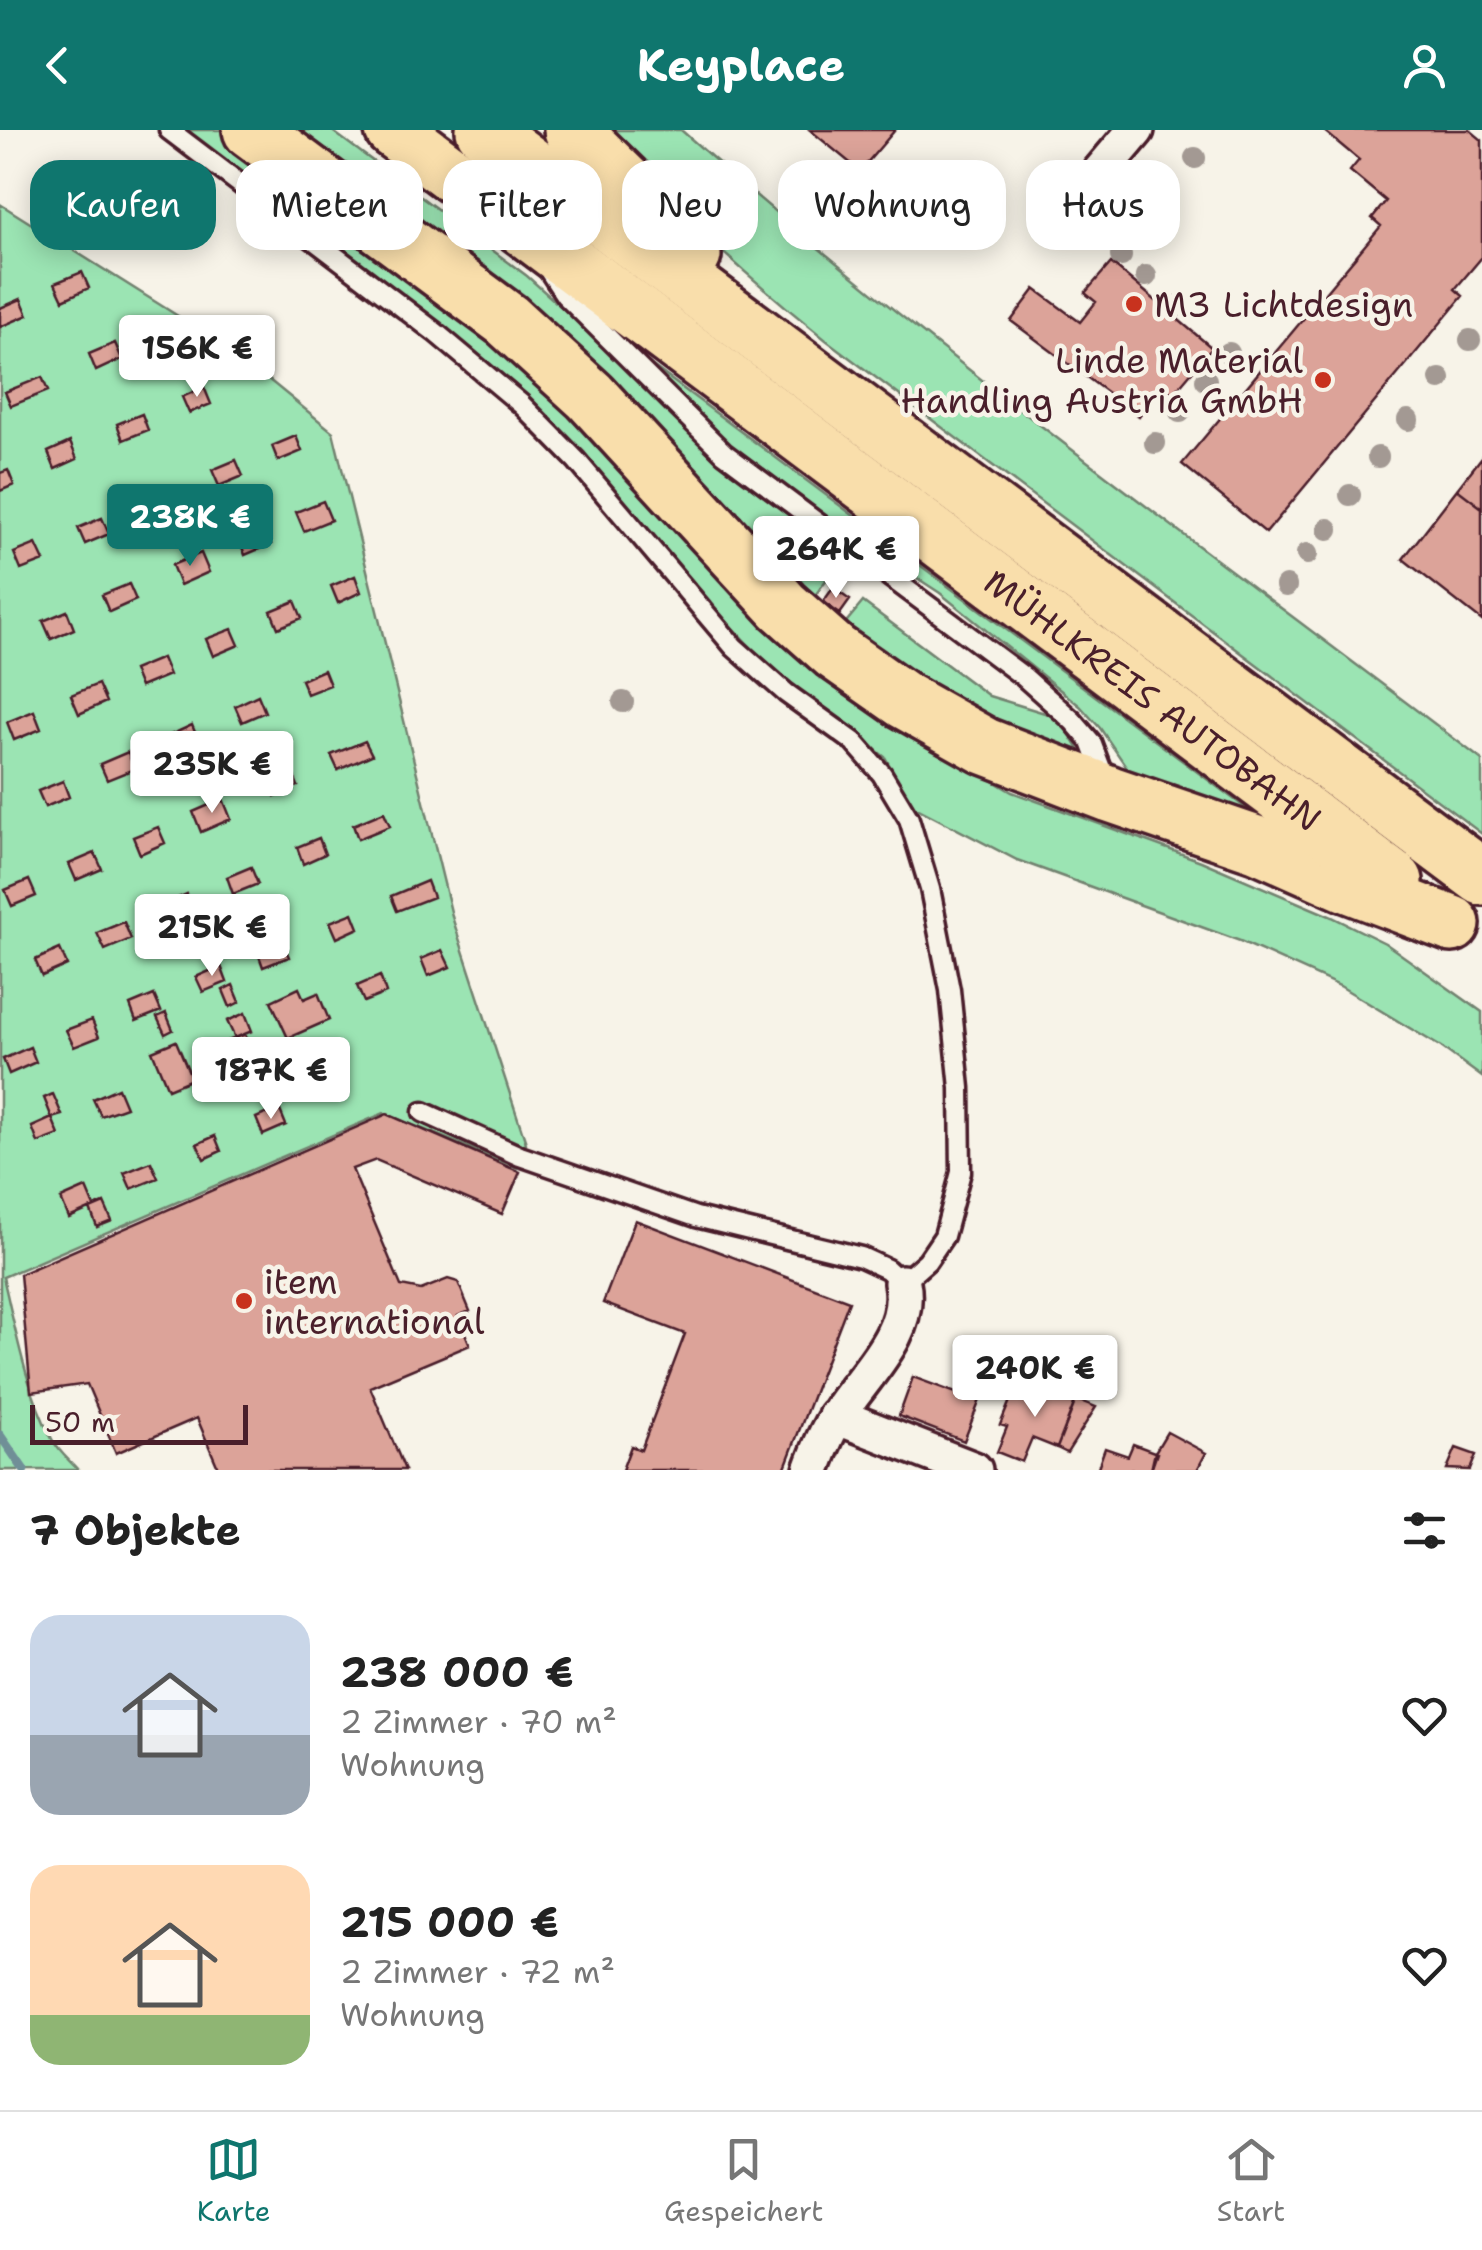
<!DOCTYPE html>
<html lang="de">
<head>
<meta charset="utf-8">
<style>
	body { margin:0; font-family:"Shantell Sans",sans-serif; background:#f6f6f6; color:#222; height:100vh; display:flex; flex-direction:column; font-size:38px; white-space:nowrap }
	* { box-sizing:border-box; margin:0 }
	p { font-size:32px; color:#767676 }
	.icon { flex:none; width:55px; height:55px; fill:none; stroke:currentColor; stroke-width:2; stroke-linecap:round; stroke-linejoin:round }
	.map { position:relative; height:1340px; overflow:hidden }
	.drawer { display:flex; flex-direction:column; background:#fff; flex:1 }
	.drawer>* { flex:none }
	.banner { position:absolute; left:30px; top:30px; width:1422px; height:90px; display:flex; gap:20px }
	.scale { position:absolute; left:30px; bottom:25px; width:218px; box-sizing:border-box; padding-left:10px; border:5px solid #4a1f2b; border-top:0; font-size:28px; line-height:35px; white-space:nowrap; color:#4a1f2b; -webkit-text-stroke:8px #f7f3e8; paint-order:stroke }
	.price { position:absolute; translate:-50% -85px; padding:0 22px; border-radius:10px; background:#fff; color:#222; font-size:32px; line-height:65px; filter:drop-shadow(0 2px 5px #0008) }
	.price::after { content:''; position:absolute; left:50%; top:60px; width:30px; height:22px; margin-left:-15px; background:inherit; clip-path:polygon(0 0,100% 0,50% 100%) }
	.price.selected { background:#0f766e; color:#fff }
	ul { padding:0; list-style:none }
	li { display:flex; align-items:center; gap:30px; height:250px; padding:0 30px }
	li span { display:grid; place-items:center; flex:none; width:280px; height:200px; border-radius:30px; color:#555 }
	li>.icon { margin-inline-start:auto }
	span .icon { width:120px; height:120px; fill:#fffc; stroke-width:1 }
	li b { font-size:42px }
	h2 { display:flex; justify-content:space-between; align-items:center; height:120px; padding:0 30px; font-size:42px }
	.tag { padding:0 35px; border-radius:30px; background:#fff; box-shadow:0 5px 25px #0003; font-size:35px; line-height:90px }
	.tag.selected { background:#0f766e; color:#fff }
	header { display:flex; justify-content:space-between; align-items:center; height:130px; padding:0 30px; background:#0f766e; color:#fff; font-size:45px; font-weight:700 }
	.tab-bar { display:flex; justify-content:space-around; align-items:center; height:140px; border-top:2px solid #e0e0e0; background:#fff; font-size:28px; color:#767676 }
	.tab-bar a { display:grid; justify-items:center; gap:5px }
	.tab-bar .selected { color:#0f766e }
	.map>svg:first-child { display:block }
</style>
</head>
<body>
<header><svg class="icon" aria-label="back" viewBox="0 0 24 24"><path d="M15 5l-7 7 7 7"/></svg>Keyplace<svg class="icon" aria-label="person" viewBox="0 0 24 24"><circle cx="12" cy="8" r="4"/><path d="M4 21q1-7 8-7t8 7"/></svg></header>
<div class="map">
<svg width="1482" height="1340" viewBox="0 0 1482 1340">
	<rect width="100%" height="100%" fill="#f7f3e8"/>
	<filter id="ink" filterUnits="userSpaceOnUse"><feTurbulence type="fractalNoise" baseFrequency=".01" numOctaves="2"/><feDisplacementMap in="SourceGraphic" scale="20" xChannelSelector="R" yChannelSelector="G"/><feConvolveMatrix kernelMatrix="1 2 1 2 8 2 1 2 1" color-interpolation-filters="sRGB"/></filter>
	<g filter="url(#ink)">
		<path fill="#9be4b3" stroke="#72826f" stroke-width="2.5" d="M184 0H227L409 134 930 613 1012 662 1201 731 1332 787 1385 813 1482 882V947L1441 917 1340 856 1240 811 1017 730 911 675 885 627 765 532 698 461 591 332 516 256Z
			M272 0H331L527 146 619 229 731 340 794 389 780 409 829 446 811 471 842 497 863 472 989 566 1048 584 1062 592 1080 621V640L882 541Z
			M594 0H681C935 226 1212 424 1482 630V704L826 210C744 144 668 74 594 0Z
			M0 74 189 193 268 249 333 302 453 790 526 1013 518 1038 384 983 3 1147C16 1202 26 1259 52 1309 58 1321 69 1330 78 1340H0Z
			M638 225 1294 714 1134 648 1100 598 1080 576 940 463 776 356 709 299Z"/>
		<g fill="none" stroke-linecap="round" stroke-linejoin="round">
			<path stroke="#6f8f97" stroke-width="9" d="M0 1305 24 1340"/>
		</g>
		<path fill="#dca399" stroke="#4a1f2b" stroke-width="2.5" d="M810 0H895L860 41Z
			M1323 0H1470L1482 10V127L1455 159 1463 166 1266 403 1182 334 1381 96 1372 88 1386 71 1350 41 1359 30Z
			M1111 133 1212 218 1173 264 1163 255 1139 286 1011 191 1035 159 1080 192 1096 172 1085 163Z
			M82 142 89 158 63 170 55 153Z
			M21 169 28 185 0 197V178Z
			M115 213 122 229 96 241 89 224Z
			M42 247 48 261 11 276 5 262Z
			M204 257 211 274 189 283 182 267Z
			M142 284 148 300 123 310 117 294Z
			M296 306 302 321 278 331 272 316Z
			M70 312 77 329 55 339 48 322Z
			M1482 327V378L1457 359Z
			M236 330 243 346 219 356 212 340Z
			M8 340 14 355 0 361V343Z
			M171 357 178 374 151 385 144 369Z
			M1457 359 1482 378V491L1403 429Z
			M323 371 331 390 304 401 296 382Z
			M102 388 109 404 85 414 78 398Z
			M264 398 271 414 245 425 239 409Z
			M36 414 44 431 21 440 14 423Z
			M201 423 209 442 180 455 172 435Z
			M355 446 361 462 338 473 331 456Z
			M129 454 136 470 109 482 102 465Z
			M833 458 850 470 840 484 823 472Z
			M295 471 302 488 278 498 271 481Z
			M67 481 74 499 51 509 43 491Z
			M232 499 239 515 213 526 206 509Z
			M162 528 169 545 140 557 133 540Z
			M324 540 330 555 307 564 301 550Z
			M98 554 106 572 79 584 71 565Z
			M258 565 265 582 242 592 235 576Z
			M34 581 41 599 14 610 7 592Z
			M192 595 199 612 173 623 166 607Z
			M365 611 372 625 338 640 331 625Z
			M128 622 134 639 107 650 100 634Z
			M292 641 298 656 275 666 269 651Z
			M63 651 69 667 45 677 38 661Z
			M223 669 231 689 201 702 193 682Z
			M384 682 390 696 358 709 353 695Z
			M158 697 165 713 140 724 133 707Z
			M319 708 325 724 303 734 297 717Z
			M95 723 102 739 76 750 69 734Z
			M251 737 258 754 233 764 227 747Z
			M29 750 36 766 12 776 5 760Z
			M427 751 433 767 397 781 391 766Z
			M187 764 195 782 172 791 165 774Z
			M353 783 359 798 337 808 330 792Z
			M124 792 131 809 105 820 97 803Z
			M283 813 289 827 263 837 258 823Z
			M60 819 67 835 42 846 35 830Z
			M442 820 450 837 428 846 421 829Z
			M221 836 227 852 203 862 196 847Z
			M380 846 386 863 364 872 357 856Z
			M233 855 240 872 230 877 223 860Z
			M299 858 304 869 318 863 329 890 288 908 271 871Z
			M154 865 161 881 136 891 130 875Z
			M166 883 173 900 165 904 157 887Z
			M245 883 252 901 235 908 227 891Z
			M92 890 99 907 74 917 66 900Z
			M245 904 252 921 228 931 221 914Z
			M176 911 192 949 168 959 152 921Z
			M30 917 36 932 9 944 3 929Z
			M118 958 126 977 101 986 93 969Z
			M53 964 62 985 52 988 44 968Z
			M279 978 286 995 263 1005 256 988Z
			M387 984 520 1042 502 1084 376 1030 352 1039 401 1156 421 1160 448 1149 458 1152 470 1181 458 1186 470 1215 370 1257 405 1340H219L197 1288 116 1323 87 1254 31 1262 20 1144Z
			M52 988 59 1005 38 1013 32 997Z
			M215 1006 221 1021 204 1029 197 1014Z
			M151 1032 158 1048 131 1059 124 1043Z
			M86 1058 94 1077 69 1088 61 1069Z
			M104 1073 112 1091 97 1097 90 1079Z
			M635 1090 849 1171 784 1340H622L631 1316 641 1320 685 1204 603 1173Z
			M969 1245 987 1252 964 1311 899 1286 913 1247 961 1265Z
			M1016 1256 1044 1268 1049 1256 1077 1267 1057 1318 1032 1308 1022 1332 997 1322 1007 1297 1000 1295Z
			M1076 1269 1096 1277 1067 1323 1057 1318Z
			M1167 1302 1206 1323 1197 1340H1151L1155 1322Z
			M1133 1314 1157 1323 1151 1340H1097L1105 1318 1128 1326Z
			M1456 1318 1476 1325 1470 1340 1447 1339Z"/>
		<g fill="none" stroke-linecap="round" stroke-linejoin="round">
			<defs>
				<path id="lane" d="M169 0 435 202 521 274 576 330 734 517 786 563 854 612 882 644 909 689 930 759 950 860 960 958 961 1042 944 1106 927 1131 902 1153 887 1139 861 1127 696 1087 520 1026 423 982
					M550 142 565 165 724 323 1024 547 1073 591 1091 612 1105 649"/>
				<path id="street" d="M1070 78 1136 0
					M836 1286 974 1340
					M812 1340C819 1321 827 1300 839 1283 864 1244 912 1203 902 1153"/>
				<g id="highway">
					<path d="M251 0 507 190 590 266 783 476 835 522 905 571 985 616 1110 664 1259 715 1347 754 1452 794"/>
					<path id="s1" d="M393 0 1395 751"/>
					<path d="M484 0 1482 747"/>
					<path d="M572 0 675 101 693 125"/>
				</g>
			</defs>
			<use href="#lane" stroke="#4a1f2b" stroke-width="25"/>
			<use href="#street" stroke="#4a1f2b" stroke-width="42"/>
			<use href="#highway" stroke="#4a1f2b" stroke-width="62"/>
			<use href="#lane" stroke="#f7f3e8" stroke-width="18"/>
			<use href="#street" stroke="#f7f3e8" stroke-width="35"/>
			<use href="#highway" stroke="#f9deab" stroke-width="55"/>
		</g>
		<g fill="#a39993">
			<circle cx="1195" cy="28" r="11"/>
			<circle cx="1121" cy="126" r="11"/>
			<circle cx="1146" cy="146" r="11"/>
			<circle cx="1176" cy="176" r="11"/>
			<circle cx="1470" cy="210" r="11"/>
			<circle cx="1229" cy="223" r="11"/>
			<circle cx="1440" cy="249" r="11"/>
			<circle cx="1206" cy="250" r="11"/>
			<circle cx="1180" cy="282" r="11"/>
			<circle cx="1408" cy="290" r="11"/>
			<circle cx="1155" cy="313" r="11"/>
			<circle cx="1378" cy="327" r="11"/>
			<circle cx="1350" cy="365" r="11"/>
			<circle cx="1328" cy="399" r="11"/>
			<circle cx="1307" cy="424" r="11"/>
			<circle cx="1286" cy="456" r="11"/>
			<circle cx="623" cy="572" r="11"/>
		</g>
	</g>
	<g fill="#c8321e" stroke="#f7f3e8" stroke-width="4">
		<circle cx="1134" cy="174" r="10"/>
		<circle cx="1323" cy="250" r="10"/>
		<circle cx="244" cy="1171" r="10"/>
	</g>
	<g text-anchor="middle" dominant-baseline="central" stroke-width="9" stroke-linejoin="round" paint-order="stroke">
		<g font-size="35" fill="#4a1f2b" stroke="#f7f3e8" text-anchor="start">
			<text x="1154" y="174">M3 Lichtdesign</text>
			<text x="1303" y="230" text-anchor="end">Linde Material<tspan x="1303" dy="40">Handling Austria GmbH</tspan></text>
			<text x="264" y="1151">item<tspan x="264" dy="40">international</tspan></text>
		</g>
		<g font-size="35" fill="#4a1f2b" stroke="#f7f3e8">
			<text stroke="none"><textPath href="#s1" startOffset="950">MÜHLKREIS AUTOBAHN</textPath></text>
		</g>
	</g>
</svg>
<div class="scale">50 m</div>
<b class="price" style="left:197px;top:270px">156K €</b>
<b class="price selected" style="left:190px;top:439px">238K €</b>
<b class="price" style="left:836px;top:471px">264K €</b>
<b class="price" style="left:212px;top:686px">235K €</b>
<b class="price" style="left:212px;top:849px">215K €</b>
<b class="price" style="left:271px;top:992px">187K €</b>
<b class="price" style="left:1035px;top:1290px">240K €</b>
<div class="banner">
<a class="tag selected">Kaufen</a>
<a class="tag">Mieten</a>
<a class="tag">Filter</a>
<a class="tag">Neu</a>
<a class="tag">Wohnung</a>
<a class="tag">Haus</a>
</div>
</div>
<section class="drawer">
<h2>7 Objekte<svg class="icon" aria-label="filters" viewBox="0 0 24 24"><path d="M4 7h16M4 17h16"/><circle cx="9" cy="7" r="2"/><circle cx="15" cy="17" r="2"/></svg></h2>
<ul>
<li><span style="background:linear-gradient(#c9d6e8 60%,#9aa5b1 0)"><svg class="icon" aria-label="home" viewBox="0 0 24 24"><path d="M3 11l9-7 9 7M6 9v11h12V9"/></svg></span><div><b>238 000 €</b><p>2 Zimmer · 70 m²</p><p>Wohnung</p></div><svg class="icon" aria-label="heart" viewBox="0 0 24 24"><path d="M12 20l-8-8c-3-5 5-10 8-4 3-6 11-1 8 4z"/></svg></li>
<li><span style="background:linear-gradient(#ffd9b3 75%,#8fb573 0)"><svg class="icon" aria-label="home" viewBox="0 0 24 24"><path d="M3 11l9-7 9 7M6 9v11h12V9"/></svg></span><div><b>215 000 €</b><p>2 Zimmer · 72 m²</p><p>Wohnung</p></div><svg class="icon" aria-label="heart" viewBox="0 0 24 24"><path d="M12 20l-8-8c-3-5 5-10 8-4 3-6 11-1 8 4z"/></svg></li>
</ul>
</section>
<nav class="tab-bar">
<a class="selected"><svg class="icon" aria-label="map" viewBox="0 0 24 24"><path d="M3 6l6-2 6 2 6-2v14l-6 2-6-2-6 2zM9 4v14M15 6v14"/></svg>Karte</a>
<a><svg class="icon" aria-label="saved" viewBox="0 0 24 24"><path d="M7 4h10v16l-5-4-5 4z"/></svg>Gespeichert</a>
<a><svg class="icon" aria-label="home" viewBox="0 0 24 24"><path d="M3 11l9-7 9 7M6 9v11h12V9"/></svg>Start</a>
</nav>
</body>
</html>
